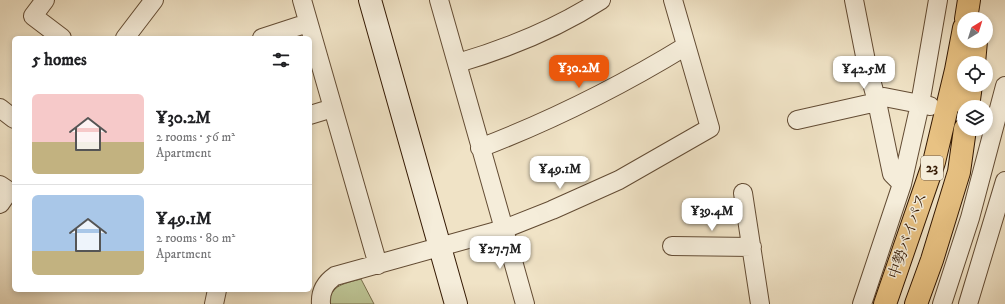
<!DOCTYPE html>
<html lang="en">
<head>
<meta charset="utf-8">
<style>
	body { margin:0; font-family:"IM FELL DW Pica","Noto Serif JP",serif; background:#f6f6f6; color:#202124; height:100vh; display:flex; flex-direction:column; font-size:15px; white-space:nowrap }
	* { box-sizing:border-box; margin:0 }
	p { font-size:13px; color:#757577 }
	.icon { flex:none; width:22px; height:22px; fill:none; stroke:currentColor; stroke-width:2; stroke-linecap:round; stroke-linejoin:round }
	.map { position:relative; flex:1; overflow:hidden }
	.panel { position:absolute; left:12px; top:36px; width:300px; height:256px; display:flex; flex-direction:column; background:#fff; border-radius:6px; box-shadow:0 2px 6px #0003 }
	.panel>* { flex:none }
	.needle { width:26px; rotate:38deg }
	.fabs { position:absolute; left:957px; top:12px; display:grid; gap:8px }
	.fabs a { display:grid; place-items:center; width:36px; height:36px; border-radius:50%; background:#fff; box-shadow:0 2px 6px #0003; font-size:20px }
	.price { position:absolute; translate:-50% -34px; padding:0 9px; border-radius:8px; background:#fff; color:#222; font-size:13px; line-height:26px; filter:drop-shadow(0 1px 2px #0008) }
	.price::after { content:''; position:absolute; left:50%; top:24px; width:12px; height:9px; margin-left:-6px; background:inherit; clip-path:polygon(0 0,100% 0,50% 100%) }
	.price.current { background:#ea580c; color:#fff }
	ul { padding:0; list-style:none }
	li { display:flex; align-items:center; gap:12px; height:100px; padding:0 20px }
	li+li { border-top:1px solid #e0e0e0 }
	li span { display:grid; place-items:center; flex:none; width:112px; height:80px; border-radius:6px; color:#555 }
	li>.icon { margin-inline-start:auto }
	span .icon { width:48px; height:48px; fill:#fffc; stroke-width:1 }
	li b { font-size:17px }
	h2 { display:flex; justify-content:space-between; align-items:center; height:48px; padding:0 20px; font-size:17px }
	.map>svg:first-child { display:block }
</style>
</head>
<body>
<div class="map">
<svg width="1005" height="304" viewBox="0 0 1005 304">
	<rect width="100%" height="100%" fill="#f0e3c6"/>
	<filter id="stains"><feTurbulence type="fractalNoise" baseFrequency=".005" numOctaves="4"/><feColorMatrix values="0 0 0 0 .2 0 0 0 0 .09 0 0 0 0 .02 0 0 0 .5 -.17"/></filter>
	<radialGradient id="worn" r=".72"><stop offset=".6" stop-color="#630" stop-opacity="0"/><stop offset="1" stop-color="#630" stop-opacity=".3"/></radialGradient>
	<path fill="#bcc393" stroke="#786e4b" d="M361 279 374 304H330C328 285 347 283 361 279Z"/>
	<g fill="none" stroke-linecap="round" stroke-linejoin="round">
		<defs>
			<path id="street" d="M45 0 33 16 62 38
				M302 0 378 265
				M439 0 504 229 552 210 619 180 710 128 673 0
				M854 0 866 61 877 102 892 174 902 184
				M125 38 154 0
				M262 38 308 23
				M458 63C509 48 556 29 601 0
				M0 108 14 119
				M310 115 333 108
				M797 120 877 102 884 97 930 106
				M480 148C553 120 619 87 686 46
				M0 185 9 191 0 204
				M743 193 760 304
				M672 246 752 247
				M214 304 217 290
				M321 304C320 291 325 283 335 276L504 229 525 304
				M862 304 902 184 920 104 938 0
				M942 304 970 218 1005 86
				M968 304 1005 181"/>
			<path id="secondary" d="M370 0 456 304"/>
			<path id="highway" d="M966 19 969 0
				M974 63 976 41
				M968 107 971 85
				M885 304 934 162 956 70 964 28
				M916 304 932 260 959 172 965 129"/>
		</defs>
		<use href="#street" stroke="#634c34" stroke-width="20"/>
		<use href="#secondary" stroke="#341903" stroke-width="24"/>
		<use href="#highway" stroke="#341903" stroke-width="24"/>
		<use href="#street" stroke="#f5edda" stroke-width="18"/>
		<use href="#secondary" stroke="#f5edda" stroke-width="22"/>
		<use href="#highway" stroke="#e8c283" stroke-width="22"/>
	</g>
	<g text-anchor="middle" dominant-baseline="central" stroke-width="3" stroke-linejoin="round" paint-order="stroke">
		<rect fill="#f5edda" stroke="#6e5944" stroke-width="1" x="921" y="156" width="22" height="24" rx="3"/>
		<g font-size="14" font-weight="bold" fill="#341903">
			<text x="932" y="168">23</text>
		</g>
		<g font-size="15" fill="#341903" stroke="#f5edda">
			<text transform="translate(908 236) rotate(-71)">中勢バイパス</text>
		</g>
	</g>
	<rect width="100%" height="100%" filter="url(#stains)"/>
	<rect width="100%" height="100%" fill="url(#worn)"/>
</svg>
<div class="fabs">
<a><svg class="needle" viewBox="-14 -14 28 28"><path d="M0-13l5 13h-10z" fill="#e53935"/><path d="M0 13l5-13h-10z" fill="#757577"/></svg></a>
<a><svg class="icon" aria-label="locate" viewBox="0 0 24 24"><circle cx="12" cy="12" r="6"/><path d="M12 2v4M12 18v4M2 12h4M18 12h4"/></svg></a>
<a><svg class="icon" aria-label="layers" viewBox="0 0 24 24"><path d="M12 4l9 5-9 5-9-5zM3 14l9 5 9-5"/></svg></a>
</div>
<b class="price current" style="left:579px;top:89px">¥30.2M</b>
<b class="price" style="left:864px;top:90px">¥42.5M</b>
<b class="price" style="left:560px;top:190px">¥49.1M</b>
<b class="price" style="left:712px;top:232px">¥39.4M</b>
<b class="price" style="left:500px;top:270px">¥27.7M</b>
<section class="panel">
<h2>5 homes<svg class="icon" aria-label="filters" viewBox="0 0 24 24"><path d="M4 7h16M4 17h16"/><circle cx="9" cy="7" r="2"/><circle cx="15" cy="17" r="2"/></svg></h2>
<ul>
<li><span style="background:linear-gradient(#f6c9c9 60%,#c2b280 0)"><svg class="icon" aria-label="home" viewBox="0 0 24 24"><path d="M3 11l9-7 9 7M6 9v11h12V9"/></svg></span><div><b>¥30.2M</b><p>2 rooms · 56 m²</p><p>Apartment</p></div></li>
<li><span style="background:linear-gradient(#a9c7e8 70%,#c2b280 0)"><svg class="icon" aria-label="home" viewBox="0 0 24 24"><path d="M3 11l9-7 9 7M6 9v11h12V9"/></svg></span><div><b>¥49.1M</b><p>2 rooms · 80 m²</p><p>Apartment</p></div></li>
</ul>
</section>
</div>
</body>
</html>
